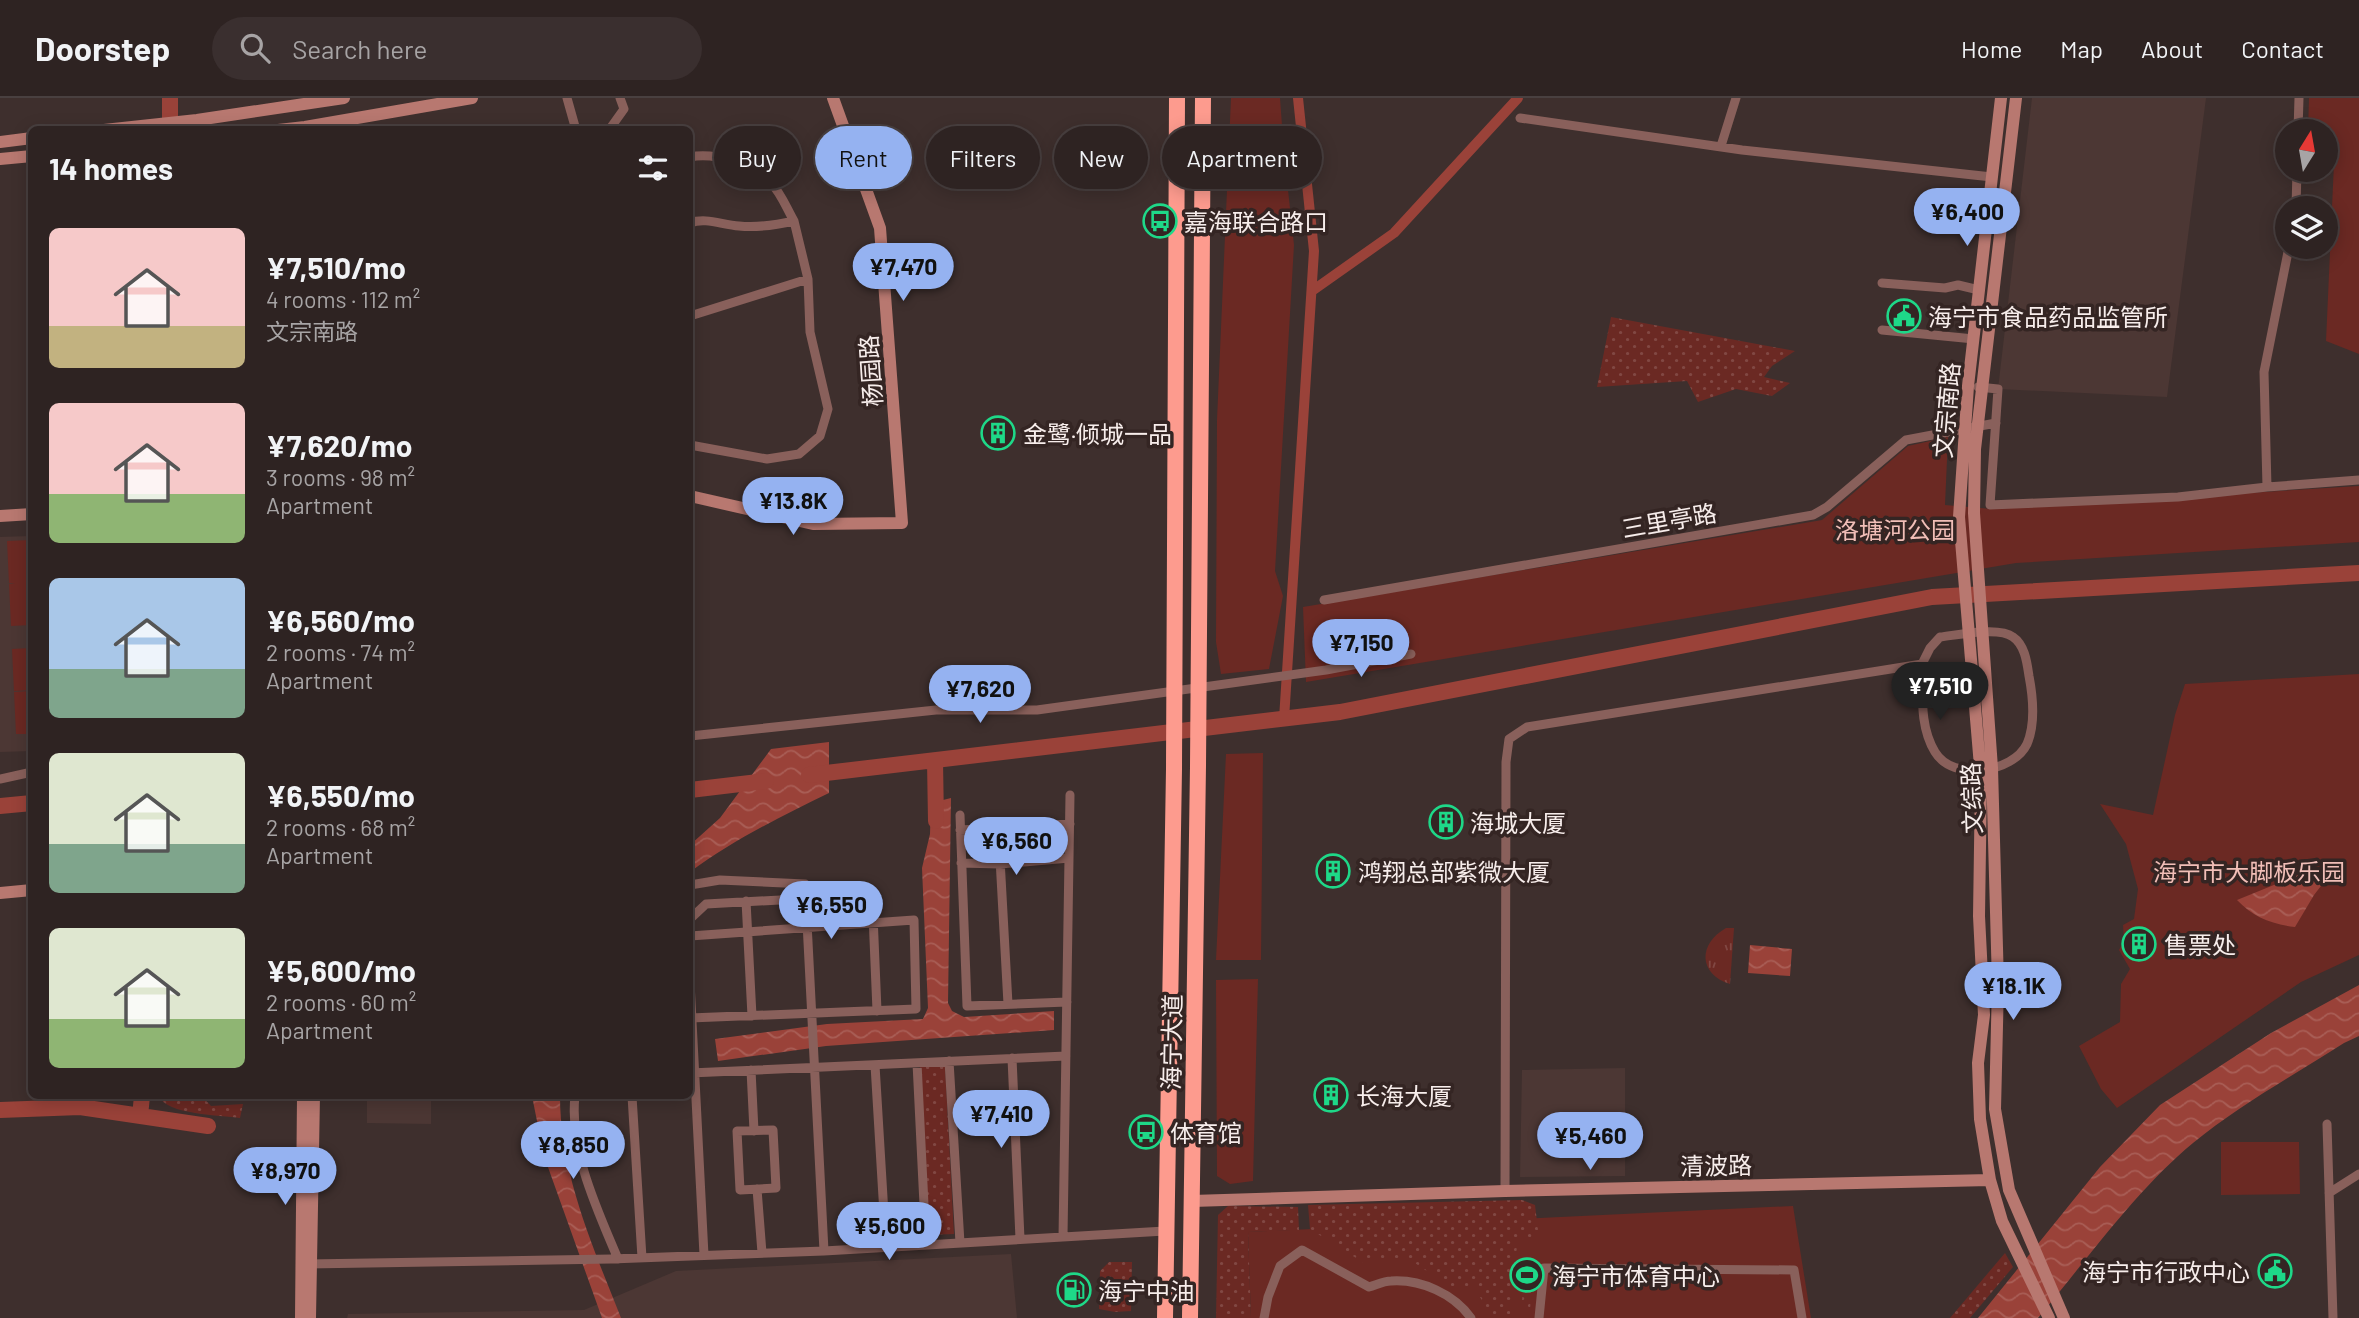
<!DOCTYPE html>
<html lang="en">
<head>
<meta charset="utf-8">
<style>
	body { margin:0; font-family:Barlow,"Noto Sans SC",sans-serif; background:#3a2f2f; color:#f1f3f6; height:100vh; display:flex; flex-direction:column; font-size:26px; white-space:nowrap }
	* { box-sizing:border-box; margin:0 }
	p { font-size:23px; color:#a7a4a5 }
	.icon { flex:none; width:38px; height:38px; fill:none; stroke:currentColor; stroke-width:2; stroke-linecap:round; stroke-linejoin:round }
	.map { position:relative; flex:1; overflow:hidden }
	.side { position:absolute; left:28px; top:28px; width:665px; height:973px; display:flex; flex-direction:column; background:#2e2322; border-radius:10px; box-shadow:0 4px 18px #0003,0 0 0 2px #494040 }
	.side>* { flex:none }
	.banner { position:absolute; left:714px; top:28px; width:665px; height:63px; display:flex; gap:14px }
	.needle { width:46px; rotate:11deg }
	.buttons { position:absolute; left:2275px; top:21px; display:grid; gap:14px }
	.buttons a { display:grid; place-items:center; width:63px; height:63px; border-radius:50%; background:#2e2322; box-shadow:0 4px 18px #0003,0 0 0 2px #494040; font-size:35px }
	.price { position:absolute; translate:-50% -60px; padding:0 16px; border-radius:24px; background:#95b2f1; color:#111; font-size:23px; line-height:46px; filter:drop-shadow(0 2px 4px #0008) }
	.price::after { content:''; position:absolute; left:50%; top:42px; width:21px; height:16px; margin-left:-10px; background:inherit; clip-path:polygon(0 0,100% 0,50% 100%) }
	.price.current { background:#222; color:#fff }
	ul { padding:0; list-style:none }
	li { display:flex; align-items:center; gap:21px; height:175px; padding:0 21px }
	li span { display:grid; place-items:center; flex:none; width:196px; height:140px; border-radius:10px; color:#555 }
	li>.icon { margin-inline-start:auto }
	span .icon { width:84px; height:84px; fill:#fffc; stroke-width:1 }
	li b { font-size:30px }
	h2 { display:flex; justify-content:space-between; align-items:center; height:84px; padding:0 21px; font-size:30px }
	.tag { padding:0 24px; border-radius:32px; background:#2e2322; box-shadow:0 4px 18px #0003,0 0 0 2px #494040; font-size:24px; line-height:63px }
	.tag.current { background:#95b2f1; color:#111 }
	header { display:flex; align-items:center; gap:42px; box-sizing:border-box; height:98px; padding:0 35px; background:#2e2322; border-bottom:2px solid #494040 }
	header strong { font-size:33px }
	nav { display:flex; gap:38px; margin-inline-start:auto; font-size:24px }
	.search { width:490px; height:63px; background:#3a2f2f; display:flex; align-items:center; gap:18px; box-sizing:border-box; padding:0 24px; border-radius:38px; color:#a7a4a5; font-size:26px }
	.map>svg:first-child { display:block }
</style>
</head>
<body>
<header>
<strong>Doorstep</strong>
<div class="search"><svg class="icon" aria-label="search" viewBox="0 0 24 24"><circle cx="10" cy="10" r="6"/><path d="M15 15l6 6"/></svg>Search here</div>
<nav><a>Home</a><a>Map</a><a>About</a><a>Contact</a></nav>
</header>
<div class="map">
<svg width="2359" height="1220" viewBox="0 0 2359 1220">
	<defs>
		<pattern id="grass-tufts" width="24" height="20" patternUnits="userSpaceOnUse" patternTransform="scale(1.75)"><rect width="24" height="20" fill="#6b2923"/><path d="M3 7l-1-3M5 7V3M7 7l1-3M15 17l-1-3M17 17v-4M19 17l1-3" fill="none" stroke="#814843"/></pattern>
		<pattern id="garden-dots" width="8" height="8" patternUnits="userSpaceOnUse" patternTransform="scale(1.75)"><rect width="8" height="8" fill="#6b2923"/><path d="M2 2h.1M6 6h.1" fill="none" stroke="#814843" stroke-width="1.8" stroke-linecap="round"/></pattern>
		<pattern id="water-waves" width="16" height="10" patternUnits="userSpaceOnUse" patternTransform="scale(1.75)"><rect width="16" height="10" fill="#9a4239"/><path d="M0 5q4-4 8 0t8 0" fill="none" stroke="#a95e56"/></pattern>
	</defs>
	<rect width="100%" height="100%" fill="#3e2f2d"/>
	<path fill="#4c3734" d="M2032 0H2206L2167 299 1998 291Z
		M31 438V653L0 654V439Z
		M1625 970V1078L1520 1079 1522 972Z
		M367 998H431V1026L367 1025Z
		M1011 1156 1017 1220H347L348 1216 584 1212 676 1173Z"/>
	<path fill="url(#grass-tufts)" d="M1726 830H1734L1730 886C1698 876 1698 846 1726 830Z"/>
	<path fill="#6b2923" d="M1231 0H1280L1284 55 1294 147 1275 473 1283 498 1269 571 1221 576 1216 544 1217 322Z
		M2309 0H2359V256L2326 243 2334 65 2326 63V33H2308Z
		M1948 339 1945 407 1992 411 2359 388V444L2016 465 1306 584 1303 509 1822 422 1908 348Z
		M31 442V527L11 528 9 486 15 485H9L7 443Z
		M31 550V592L14 593 12 551Z
		M2359 576V857L2301 884 2117 1010 2101 991 2079 948 2120 924 2121 886 2130 871 2119 852 2124 842 2123 827 2134 821 2138 791 2126 746 2100 706 2153 717 2175 617 2185 586Z
		M31 593V636H16L14 594Z
		M1263 655 1261 862H1216L1226 656Z
		M1258 881 1253 1083 1230 1086 1217 1078 1216 882Z
		M2221 1044H2299L2300 1096 2221 1097Z
		M1793 1108 1811 1220H1251L1248 1134Z"/>
	<path fill="url(#garden-dots)" d="M1611 219 1795 253 1772 268 1764 279 1790 285 1772 298 1736 291 1698 304 1687 283 1597 289Z
		M920 968H945L954 1136 928 1137Z
		M159 998C177 997 199 992 211 1008L243 1006 240 1020C221 1017 166 1017 159 998Z
		M1522 1102 1535 1107 1539 1140 1518 1138 1510 1217 1530 1220H1493L1475 1191 1452 1190 1415 1165 1397 1161H1378L1364 1165 1310 1131 1308 1107Z
		M1228 1108 1298 1109 1299 1132 1248 1134 1251 1220H1216L1218 1117Z
		M2005 1155 2013 1169 1970 1220H1950Z
		M1109 1164H1132L1131 1213 1115 1214 1099 1211 1100 1173Z
		M1526 1169 1534 1170 1530 1211 1521 1210Z"/>
	<path fill="url(#water-waves)" d="M829 644V695C780 719 733 742 690 774V747L720 720 771 651Z
		M951 700 948 905 952 913 964 919 1054 913V932L826 948 718 963 715 941 827 926 923 921 928 910 922 770 930 736 931 705Z
		M2318 769 2320 775 2334 771 2314 797 2295 829C2271 826 2253 819 2237 802Z
		M1750 847 1792 851 1790 878 1748 875Z
		M2359 887V938L2344 945C2294 977 2239 1007 2193 1045 2137 1091 2085 1164 2038 1220H1978L2100 1069 2160 1007 2271 935Z
		M532 998H560C560 1075 593 1149 621 1220H602L544 1058Z"/>
	<g fill="none" stroke-linecap="round" stroke-linejoin="round">
		<path stroke="#9a4239" stroke-width="10" d="M1312 193 1394 135 1518 0
			M1284 621 1314 153 1298 0"/>
		<path stroke="#9a4239" stroke-width="16" d="M170 0V32
			M935 663 936 723
			M809 677 1340 614 1932 499 2359 475
			M690 692 766 683
			M0 708 32 705
			M0 1012 80 1009 208 1028
			M140 1018 142 998"/>
		<path stroke="#89605b" stroke-width="9" d="M567 0 576 32
			M1520 20 1742 52 1992 79
			M609 32 624 11 620 0
			M2298 33 2299 0
			M1721 48 1736 0
			M690 59C715 54 753 66 771 85 781 95 787 111 794 123
			M2296 110 2297 72
			M690 125C706 119 722 127 739 128 758 130 776 127 794 123L808 181 810 234 828 311 820 338 799 356 767 361 690 347
			M1882 185 1945 190 1958 187 1979 192
			M690 218 808 181
			M1882 232 1974 241
			M1978 289 1998 291 1990 407 2178 399 2267 389 2359 382
			M2267 389 2264 274 2289 149
			M1324 502 1813 417 1827 409 1906 342 1996 325
			M690 638 936 612H1037L1326 572 1411 556
			M0 681 32 674
			M960 717 967 908 1067 904
			M960 732 1070 726
			M1000 761 1008 906
			M961 765 1000 766 1069 760
			M690 787 720 782 805 786 824 1153
			M872 793 877 913
			M746 803 752 918
			M690 821 706 806 872 797
			M690 838 914 822 916 911 690 920
			M690 884 704 1157
			M1012 960 1020 1141
			M949 963 960 1145
			M917 965 926 1147
			M875 967 886 1149
			M751 972 754 1033
			M690 975 1066 958
			M575 998C569 1052 597 1111 618 1161
			M632 998 642 1160
			M2327 1026 2333 1220
			M773 1032 776 1090 740 1092 737 1033Z
			M757 1091 762 1155
			M1505 1093 1506 664 1509 641 1527 629 1922 566 1930 550 1940 539C1958 537 1999 528 2013 539 2025 547 2027 565 2029 578 2033 599 2036 625 2027 646 2013 675 1953 684 1935 654 1919 628 1923 595 1922 566
			M2329 1095 2359 1076
			M1063 1139 1070 697
			M307 1166 611 1161 824 1153 1165 1133
			M1264 1220 1268 1199 1280 1168 1302 1152 1369 1189C1376 1187 1384 1183 1391 1183 1421 1181 1454 1196 1471 1220
			M1539 1220 1544 1170 1794 1172 1802 1220"/>
		<path stroke="#b87870" stroke-width="12" d="M2001 0 1968 288 1959 419 1981 680 1979 818 1984 917 1978 965 1980 1021 1990 1082 2002 1123 2049 1220
			M2016 0 1975 351 1974 415 1992 670 1998 886 1995 1011 2009 1092 2064 1220
			M104 32 197 22 344 0
			M278 32 305 29 472 0
			M0 44 32 40
			M0 61 32 58
			M690 398 813 426 902 425 880 130 833 0
			M0 418 32 416
			M0 795 32 792
			M1192 1103 1505 1093 1990 1082
			M301 1220 303 998
			M310 1220 314 998"/>
		<path stroke="#fd9b8e" stroke-width="16" d="M1165 1220 1174 671 1177 0
			M1190 1220 1198 668 1203 0"/>
	</g>
	<defs>
		<symbol id="bus-ring" viewBox="-11 -11 22 22"><circle r="9.5" fill="#342523" stroke="#1ed888" stroke-width="1.5"/><path d="M-5-6H5V4H4V6H2V4H-2V6H-4V4H-5ZM-3.5-4V0h7V-4ZM-3.5 1.2v1.5H-2V1.2ZM2 1.2v1.5H3.5V1.2Z" fill="#1ed888"/></symbol>
		<symbol id="civic-ring" viewBox="-11 -11 22 22"><circle r="9.5" fill="#342523" stroke="#1ed888" stroke-width="1.5"/><path d="M-.6-6.5H3V-4.5H.6V-3L4-1V1h2V6H-6V1h2V-1L-.6-3ZM-1.2 2.5V6h2.4V2.5Z" fill="#1ed888"/></symbol>
		<symbol id="building-ring" viewBox="-11 -11 22 22"><circle r="9.5" fill="#342523" stroke="#1ed888" stroke-width="1.5"/><path d="M-4-6H4V6H1V3H-1V6H-4ZM-2.5-4.3h1.7v1.8h-1.7ZM.8-4.3h1.7v1.8H.8ZM-2.5-1h1.7V.8h-1.7ZM.8-1h1.7V.8H.8Z" fill="#1ed888"/></symbol>
		<symbol id="stadium-ring" viewBox="-11 -11 22 22"><circle r="9.5" fill="#342523" stroke="#1ed888" stroke-width="1.5"/><path d="M0-5a6.5 5 0 1 0 0 10a6.5 5 0 1 0 0-10ZM-3.5-1.8h7v3.6h-7Z" fill="#1ed888"/></symbol>
		<symbol id="fuel-ring" viewBox="-11 -11 22 22"><circle r="9.5" fill="#342523" stroke="#1ed888" stroke-width="1.5"/><path d="M-5.5-6h7V0h2V4h1.3V-2.5L3-4.5l.8-.8L6-3V5H2.5V1h-1V6h-7ZM-4.2-4.7v3.2H.2V-4.7Z" fill="#1ed888"/></symbol>
	</defs>
	<g fill-rule="evenodd">
		<use href="#bus-ring" x="1141" y="104" width="38" height="38"/>
		<use href="#civic-ring" x="1885" y="199" width="38" height="38"/>
		<use href="#building-ring" x="979" y="316" width="38" height="38"/>
		<use href="#building-ring" x="1427" y="705" width="38" height="38"/>
		<use href="#building-ring" x="1314" y="754" width="38" height="38"/>
		<use href="#building-ring" x="2120" y="827" width="38" height="38"/>
		<use href="#building-ring" x="1312" y="978" width="38" height="38"/>
		<use href="#bus-ring" x="1127" y="1015" width="38" height="38"/>
		<use href="#civic-ring" x="2256" y="1154" width="38" height="38"/>
		<use href="#stadium-ring" x="1508" y="1158" width="38" height="38"/>
		<use href="#fuel-ring" x="1055" y="1173" width="38" height="38"/>
	</g>
	<g text-anchor="middle" dominant-baseline="central" stroke-width="7" stroke-linejoin="round" paint-order="stroke">
		<g font-size="24" fill="#f7edeb" stroke="#342523" text-anchor="start">
			<text x="1184" y="123">嘉海联合路口</text>
			<text x="1928" y="218">海宁市食品药品监管所</text>
			<text x="1023" y="335">金鹭·倾城一品</text>
			<text x="1470" y="724">海城大厦</text>
			<text x="1358" y="773">鸿翔总部紫微大厦</text>
			<text x="2164" y="846">售票处</text>
			<text x="1356" y="997">长海大厦</text>
			<text x="1170" y="1034">体育馆</text>
			<text x="2250" y="1173" text-anchor="end">海宁市行政中心</text>
			<text x="1552" y="1177">海宁市体育中心</text>
			<text x="1098" y="1192">海宁中油</text>
		</g>
		<g font-size="24" fill="#f7edeb" stroke="#342523">
			<text transform="translate(870 273) rotate(-94)">杨园路</text>
			<text transform="translate(1946 312) rotate(-85)">文宗南路</text>
			<text transform="translate(1669 422) rotate(-10)">三里亭路</text>
			<text transform="translate(1971 700) rotate(-92)">文综路</text>
			<text transform="translate(1171 944) rotate(-89)">海宁大道</text>
			<text transform="translate(1716 1067) rotate(-1)">清波路</text>
		</g>
		<g font-size="24" fill="#f1beb7" stroke="#342523">
			<text x="1895" y="431">洛塘河公园</text>
			<text x="2249" y="773">海宁市大脚板乐园</text>
		</g>
	</g>
</svg>
<div class="buttons">
<a><svg class="needle" viewBox="-14 -14 28 28"><path d="M0-13l5 13h-10z" fill="#e53935"/><path d="M0 13l5-13h-10z" fill="#a7a4a5"/></svg></a>
<a><svg class="icon" aria-label="layers" viewBox="0 0 24 24"><path d="M12 4l9 5-9 5-9-5zM3 14l9 5 9-5"/></svg></a>
</div>
<b class="price" style="left:1967px;top:150px">¥6,400</b>
<b class="price" style="left:903px;top:205px">¥7,470</b>
<b class="price" style="left:793px;top:439px">¥13.8K</b>
<b class="price" style="left:1361px;top:581px">¥7,150</b>
<b class="price current" style="left:1940px;top:624px">¥7,510</b>
<b class="price" style="left:980px;top:627px">¥7,620</b>
<b class="price" style="left:1016px;top:779px">¥6,560</b>
<b class="price" style="left:831px;top:843px">¥6,550</b>
<b class="price" style="left:2013px;top:924px">¥18.1K</b>
<b class="price" style="left:1001px;top:1052px">¥7,410</b>
<b class="price" style="left:1590px;top:1074px">¥5,460</b>
<b class="price" style="left:573px;top:1083px">¥8,850</b>
<b class="price" style="left:285px;top:1109px">¥8,970</b>
<b class="price" style="left:889px;top:1164px">¥5,600</b>
<div class="banner">
<a class="tag">Buy</a>
<a class="tag current">Rent</a>
<a class="tag">Filters</a>
<a class="tag">New</a>
<a class="tag">Apartment</a>
</div>
<section class="side">
<h2>14 homes<svg class="icon" aria-label="filters" viewBox="0 0 24 24"><path d="M4 7h16M4 17h16"/><circle cx="9" cy="7" r="2"/><circle cx="15" cy="17" r="2"/></svg></h2>
<ul>
<li><span style="background:linear-gradient(#f6c9c9 70%,#c2b280 0)"><svg class="icon" aria-label="home" viewBox="0 0 24 24"><path d="M3 11l9-7 9 7M6 9v11h12V9"/></svg></span><div><b>¥7,510/mo</b><p>4 rooms · 112 m²</p><p>文宗南路</p></div></li>
<li><span style="background:linear-gradient(#f6c9c9 65%,#8fb573 0)"><svg class="icon" aria-label="home" viewBox="0 0 24 24"><path d="M3 11l9-7 9 7M6 9v11h12V9"/></svg></span><div><b>¥7,620/mo</b><p>3 rooms · 98 m²</p><p>Apartment</p></div></li>
<li><span style="background:linear-gradient(#a9c7e8 65%,#7fa58c 0)"><svg class="icon" aria-label="home" viewBox="0 0 24 24"><path d="M3 11l9-7 9 7M6 9v11h12V9"/></svg></span><div><b>¥6,560/mo</b><p>2 rooms · 74 m²</p><p>Apartment</p></div></li>
<li><span style="background:linear-gradient(#dfe7d0 65%,#7fa58c 0)"><svg class="icon" aria-label="home" viewBox="0 0 24 24"><path d="M3 11l9-7 9 7M6 9v11h12V9"/></svg></span><div><b>¥6,550/mo</b><p>2 rooms · 68 m²</p><p>Apartment</p></div></li>
<li><span style="background:linear-gradient(#dfe7d0 65%,#8fb573 0)"><svg class="icon" aria-label="home" viewBox="0 0 24 24"><path d="M3 11l9-7 9 7M6 9v11h12V9"/></svg></span><div><b>¥5,600/mo</b><p>2 rooms · 60 m²</p><p>Apartment</p></div></li>
</ul>
</section>
</div>
</body>
</html>
